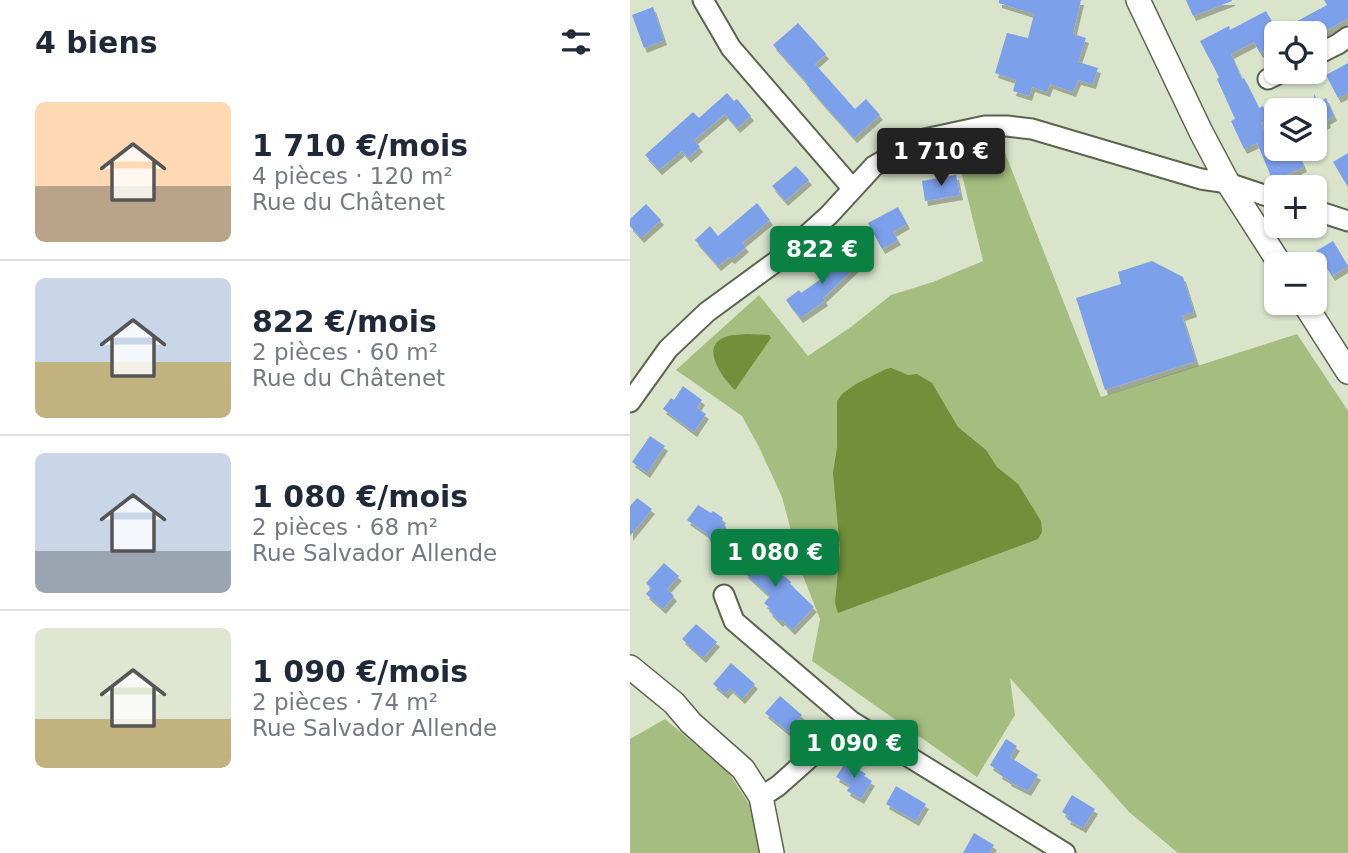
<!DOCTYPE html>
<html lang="fr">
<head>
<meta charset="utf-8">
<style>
	body { margin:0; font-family:"DejaVu Sans",sans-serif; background:#f6f6f7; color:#1f2937; height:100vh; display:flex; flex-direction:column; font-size:26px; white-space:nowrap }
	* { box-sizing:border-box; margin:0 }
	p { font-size:23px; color:#747a83 }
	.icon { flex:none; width:38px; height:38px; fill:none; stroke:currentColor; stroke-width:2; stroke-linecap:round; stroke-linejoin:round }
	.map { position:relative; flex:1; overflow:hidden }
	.details { display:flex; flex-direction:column; background:#fff; width:630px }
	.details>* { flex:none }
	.tools { position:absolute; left:634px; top:21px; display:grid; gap:14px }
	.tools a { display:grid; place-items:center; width:63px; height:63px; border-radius:10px; background:#fff; box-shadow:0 2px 5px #0004; font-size:35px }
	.price { position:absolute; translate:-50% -60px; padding:0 16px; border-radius:7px; background:#0b8043; color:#fff; font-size:23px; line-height:46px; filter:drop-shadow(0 2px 4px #0008) }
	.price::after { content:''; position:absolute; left:50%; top:42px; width:21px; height:16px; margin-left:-10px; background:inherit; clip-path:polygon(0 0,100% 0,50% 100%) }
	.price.on { background:#222; color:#fff }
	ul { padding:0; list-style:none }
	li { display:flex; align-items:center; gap:21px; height:175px; padding:0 35px }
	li+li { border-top:2px solid #e0e1e3 }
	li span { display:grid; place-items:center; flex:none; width:196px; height:140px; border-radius:10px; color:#555 }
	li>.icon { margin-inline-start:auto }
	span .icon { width:84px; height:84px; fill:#fffc; stroke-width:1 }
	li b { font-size:30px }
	h2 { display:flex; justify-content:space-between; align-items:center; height:84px; padding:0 35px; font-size:30px }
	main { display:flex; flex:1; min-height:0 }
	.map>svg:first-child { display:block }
</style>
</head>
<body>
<main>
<section class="details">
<h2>4 biens<svg class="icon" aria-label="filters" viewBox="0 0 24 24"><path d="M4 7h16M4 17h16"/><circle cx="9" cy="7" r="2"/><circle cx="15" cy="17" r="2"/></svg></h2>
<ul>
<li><span style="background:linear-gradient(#ffd9b3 60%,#b9a48a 0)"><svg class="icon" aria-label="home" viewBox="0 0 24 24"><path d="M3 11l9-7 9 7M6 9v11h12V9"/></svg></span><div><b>1 710 €/mois</b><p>4 pièces · 120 m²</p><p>Rue du Châtenet</p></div></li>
<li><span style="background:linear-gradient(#c9d6e8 60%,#c2b280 0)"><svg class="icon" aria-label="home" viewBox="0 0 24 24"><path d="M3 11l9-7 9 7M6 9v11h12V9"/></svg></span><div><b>822 €/mois</b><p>2 pièces · 60 m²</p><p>Rue du Châtenet</p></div></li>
<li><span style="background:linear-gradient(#c9d6e8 70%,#9aa5b1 0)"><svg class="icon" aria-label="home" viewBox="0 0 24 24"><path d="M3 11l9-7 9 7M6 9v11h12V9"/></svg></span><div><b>1 080 €/mois</b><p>2 pièces · 68 m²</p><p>Rue Salvador Allende</p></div></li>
<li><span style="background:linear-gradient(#dfe7d0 65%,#c2b280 0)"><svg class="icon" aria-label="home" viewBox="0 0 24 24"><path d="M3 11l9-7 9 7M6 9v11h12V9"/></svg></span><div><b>1 090 €/mois</b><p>2 pièces · 74 m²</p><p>Rue Salvador Allende</p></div></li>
</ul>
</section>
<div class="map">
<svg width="718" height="853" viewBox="0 0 718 853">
	<defs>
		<filter id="shadow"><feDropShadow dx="3" dy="5" stdDeviation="0" flood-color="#0004"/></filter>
	</defs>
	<rect width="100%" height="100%" fill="#d9e4cb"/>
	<path fill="#a5bd7f" d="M373 148 471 397 667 334 718 411V853H548L499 812 380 678 385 715 347 777 182 661 190 619 173 576 152 497 129 447 112 416 46 370 129 295 178 356 221 327 261 295 303 282 353 261 326 150Z
		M35 719 99 773 124 812 131 853H0V739Z"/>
	<path fill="#728f3a" d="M116 334 139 335 141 338 105 390C94 380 70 348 93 338 100 334 109 335 116 334Z
		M261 368 278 375 287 374 302 383 328 427 356 450 367 467 388 484 411 521 412 532 408 539 208 613 205 603 210 550 203 473 207 447V401L213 393 226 384 256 369Z"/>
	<path fill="#7da0eb" filter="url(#shadow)" d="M369 0H451L443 34 456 38 448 62 468 68 463 84 448 80 443 92 420 84 417 92 402 87 399 96 383 91 386 80 365 73 377 33 398 38 404 14 369 3Z
		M556 0H602V1L563 16Z
		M694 0H718V18L684 38V33H664L660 25 697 5Z
		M23 7 34 40 14 48 2 15Z
		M636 11 648 32 637 38 641 47 630 53 624 42 601 54 612 79 614 78 629 108 633 106 639 119 631 123 644 152 655 149 659 159 669 155 674 167 643 181 627 143 614 149 601 121 605 119 587 79 589 77 570 41 599 26 600 30Z
		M168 23 196 54 185 64 225 109 236 99 250 115 224 138 195 106 176 84 177 83 143 45Z
		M718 63V93L708 98 696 75Z
		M97 93 104 101 107 99 121 116 107 128 95 114 64 140 70 147 58 158 52 151 29 170 15 155 63 112 69 118Z
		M684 94 688 102 696 98 704 116 697 120 698 123 684 129Z
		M718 153V187L703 162Z
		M166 166 179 180 155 201 142 186Z
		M326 175 330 195 295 201 292 181Z
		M127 203 140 220 112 243 116 247 102 259 99 257 88 266 65 240 80 226 88 236Z
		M16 204 31 220 11 238 0 226V219Z
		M268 207 277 224 263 232 268 240 252 249 238 223Z
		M703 241 718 266 702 276 686 251Z
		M213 251 227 266 193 298 195 301 170 318 156 300 169 290 171 293 198 274 193 269Z
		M522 261 553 277 564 312 552 316 566 361 475 390 446 298 491 284 488 272Z
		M53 386 72 400 67 408 76 414 64 432 33 409 41 398 44 400Z
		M20 436 35 446 17 473 2 462Z
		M7 498 22 509 0 536V506Z
		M68 505 81 513 83 511 93 518 92 520 99 536 82 545 77 534 57 520Z
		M114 548H119L128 557 130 555 161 582 160 584 184 607 162 630 152 620 150 622 139 611 141 609 134 603 140 596 115 573 116 571 104 559Z
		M34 563 49 576 37 589 44 596 33 609 16 594 21 588 16 583Z
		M66 624 87 642 73 658 52 639Z
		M101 663 125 684 112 699 100 688 95 694 83 684Z
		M150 696 172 715 158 732 135 713Z
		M376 739 387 746 380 757 408 775 398 791 378 781 379 780 369 774 370 772 360 765Z
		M216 762 236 774 234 776 242 781 231 799 217 791 220 785 206 777Z
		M266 786 296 804 286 821 256 804Z
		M442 795 465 809 453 828 437 819 439 816 432 812Z
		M344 833 364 845 359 853H333Z"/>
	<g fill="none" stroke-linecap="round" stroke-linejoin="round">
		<defs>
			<path id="minor" d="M73 0 101 48 223 189
				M684 56 708 44 718 37
				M638 79 652 72
				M684 210 718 221
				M0 402 38 349 77 312 155 255 199 215 244 166 290 140 355 126H377L402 129 571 179 598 183 646 199
				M94 595 104 621 221 721 435 853
				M131 797 148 786 221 721"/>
			<path id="tertiary" d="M508 0 571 132 598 183 650 264
				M674 303 718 372
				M0 667 44 703 61 723 113 769 131 797 142 853"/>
		</defs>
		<use href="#minor" stroke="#5b644e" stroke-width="23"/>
		<use href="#tertiary" stroke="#5b644e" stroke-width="26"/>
		<use href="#minor" stroke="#fff" stroke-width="19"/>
		<use href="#tertiary" stroke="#fff" stroke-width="23"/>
	</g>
</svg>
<div class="tools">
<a><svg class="icon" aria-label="locate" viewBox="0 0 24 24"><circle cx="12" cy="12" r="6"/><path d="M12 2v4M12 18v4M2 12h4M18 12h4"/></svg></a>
<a><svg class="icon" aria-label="layers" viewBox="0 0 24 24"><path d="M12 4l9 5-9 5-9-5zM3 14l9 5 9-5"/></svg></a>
<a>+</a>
<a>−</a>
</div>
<b class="price on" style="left:311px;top:188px">1 710 €</b>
<b class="price" style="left:192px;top:286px">822 €</b>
<b class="price" style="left:145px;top:589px">1 080 €</b>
<b class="price" style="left:224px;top:780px">1 090 €</b>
</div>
</main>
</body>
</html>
